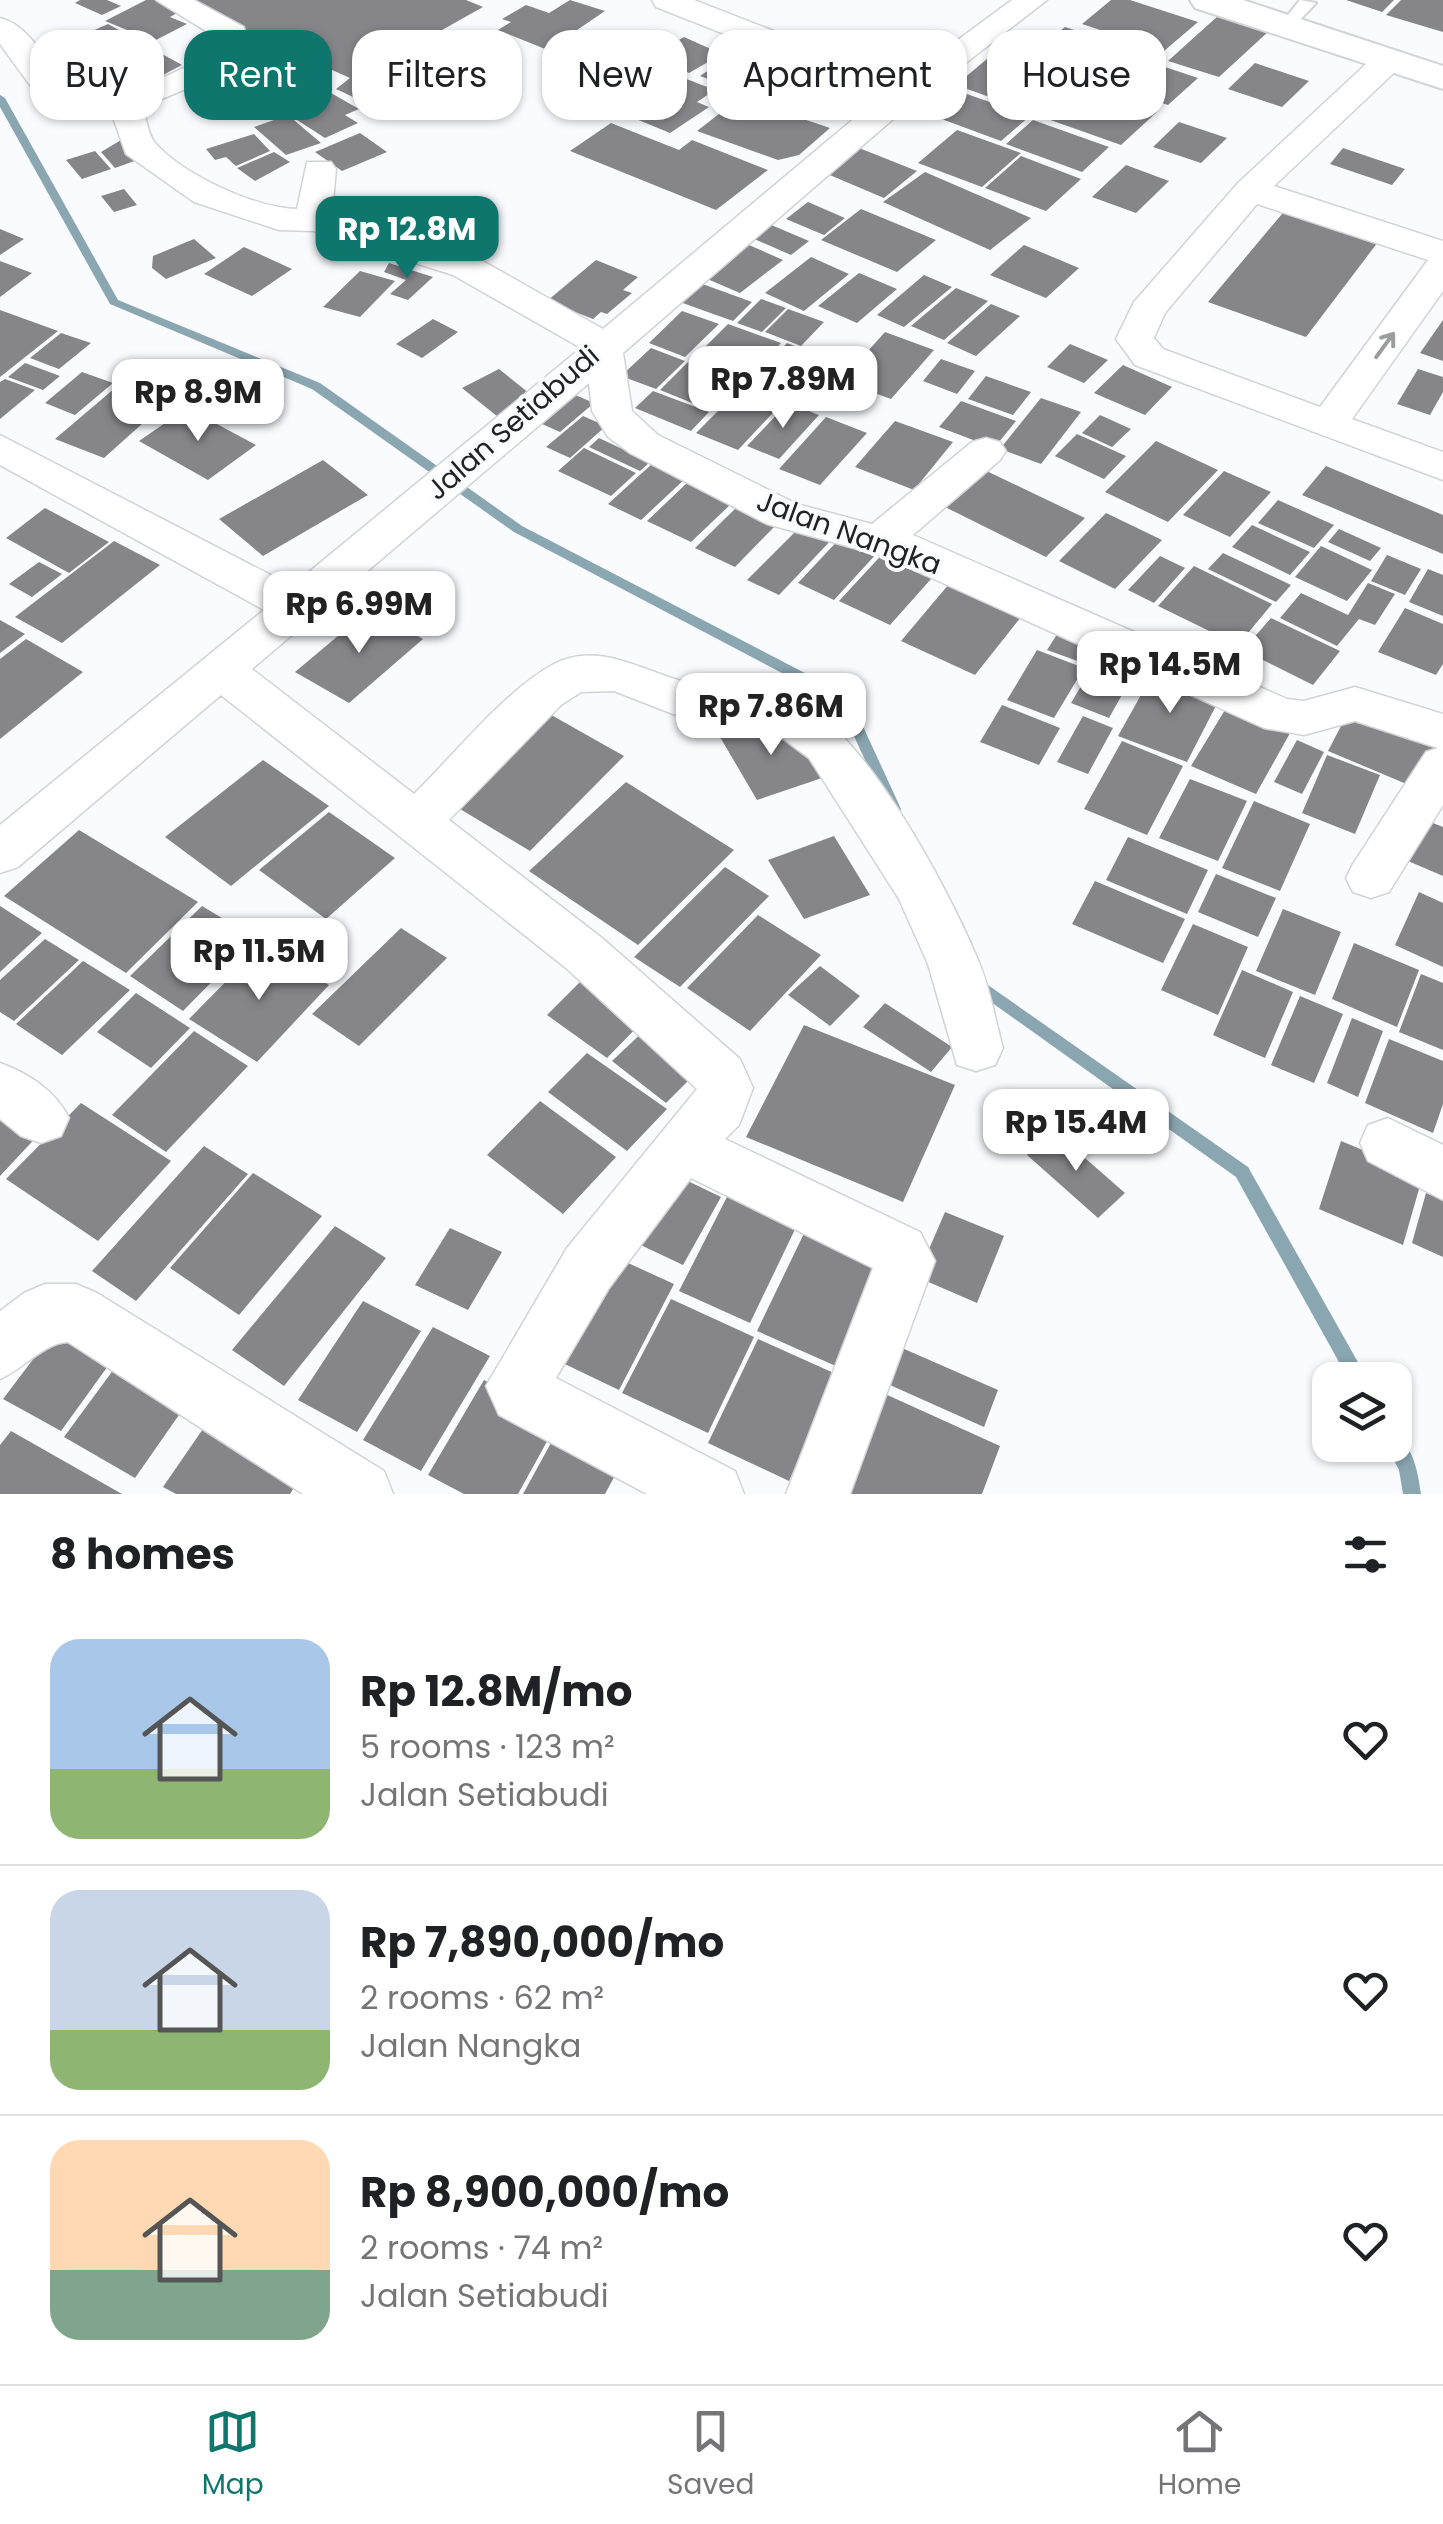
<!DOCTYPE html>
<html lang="en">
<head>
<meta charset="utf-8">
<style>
	body { margin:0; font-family:Poppins,sans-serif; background:#f6f6f6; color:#202124; height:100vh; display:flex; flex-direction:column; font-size:38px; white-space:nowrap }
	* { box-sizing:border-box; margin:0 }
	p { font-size:32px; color:#757577 }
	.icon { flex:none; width:55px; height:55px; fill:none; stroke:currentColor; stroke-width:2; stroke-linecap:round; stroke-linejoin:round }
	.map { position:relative; height:1494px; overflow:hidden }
	.side { display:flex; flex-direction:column; background:#fff; flex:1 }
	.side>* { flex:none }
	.hud { position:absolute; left:30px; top:30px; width:1385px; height:90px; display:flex; gap:20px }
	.fabs { position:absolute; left:1312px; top:1362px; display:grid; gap:20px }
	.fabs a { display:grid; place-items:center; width:100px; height:100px; border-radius:20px; background:#fff; box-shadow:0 2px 8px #0004; font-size:50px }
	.price { position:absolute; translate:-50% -85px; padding:0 22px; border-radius:20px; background:#fff; color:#222; font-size:32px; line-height:65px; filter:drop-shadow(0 2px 5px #0008) }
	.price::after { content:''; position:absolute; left:50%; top:60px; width:30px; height:22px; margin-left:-15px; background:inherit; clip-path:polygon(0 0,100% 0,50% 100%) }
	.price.on { background:#0f766e; color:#fff }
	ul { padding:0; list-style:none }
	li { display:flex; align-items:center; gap:30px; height:250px; padding:0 50px }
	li+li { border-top:2px solid #e0e0e0 }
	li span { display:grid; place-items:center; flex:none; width:280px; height:200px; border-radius:30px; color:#555 }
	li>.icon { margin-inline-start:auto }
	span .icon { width:120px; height:120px; fill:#fffc; stroke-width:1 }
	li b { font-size:42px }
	h2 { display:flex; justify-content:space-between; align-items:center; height:120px; padding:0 50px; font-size:42px }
	.pill { padding:0 35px; border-radius:30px; background:#fff; box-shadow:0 2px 8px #0004; font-size:35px; line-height:90px }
	.pill.on { background:#0f766e; color:#fff }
	.tabs { display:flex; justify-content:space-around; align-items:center; height:140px; border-top:2px solid #e0e0e0; background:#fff; font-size:28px; color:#757577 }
	.tabs a { display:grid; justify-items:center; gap:5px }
	.tabs .on { color:#0f766e }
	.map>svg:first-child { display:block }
</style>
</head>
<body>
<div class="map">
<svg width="1443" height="1494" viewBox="0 0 1443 1494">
	<rect width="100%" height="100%" fill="#f9fbff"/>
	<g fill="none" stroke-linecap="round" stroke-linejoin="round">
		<path fill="#8aa6b0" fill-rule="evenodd" d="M0 95 5 98 118 300 320 383 522 526 849 696 901 809 899 813H889L839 703 514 532 312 389 110 304 0 107Z
			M975 976 1248 1167 1368 1380H1349L1236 1177 970 987 967 982 970 977Z
			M1395 1435C1414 1446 1418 1474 1421 1494H1403L1399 1470 1386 1445H1395Z"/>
	</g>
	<path fill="#868589" d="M80 0H107L121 6 102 15 75 3Z
		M146 0H163L184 9 170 17 187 24 154 41 105 21Z
		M176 0H466L483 7 417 44 398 35 383 38 454 70 381 110 336 89 350 78Z
		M570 0 605 11 577 30 586 33 555 53 498 30 511 22 502 19 526 5 549 13Z
		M1111 0H1130L1198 22 1164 51 1082 24Z
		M1346 0H1394L1382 12Z
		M1401 0H1443V32L1386 15Z
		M1219 15 1269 31 1219 77 1168 61Z
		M108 24 182 65 163 75 90 32Z
		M1065 27 1159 58 1119 94 1024 61Z
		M623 31 649 43 626 56 651 67 614 88 563 65Z
		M684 37 722 54 689 73 651 56Z
		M988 58 1069 86 1037 114 956 85Z
		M1255 63 1309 81 1282 107 1228 89Z
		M1162 66 1198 78 1168 105 1132 93Z
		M658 68 715 90 697 102 709 107 670 133 602 105Z
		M712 68 752 83 732 97 720 92 727 86 700 76Z
		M823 81 858 91 855 95 866 102 851 116 837 119 795 106Z
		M1081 84 1158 111 1121 145 1042 117Z
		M324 89 359 109 345 115 358 123 325 138 280 109Z
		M958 91 1030 116 1001 141 928 114Z
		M765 106 830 128 799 155 778 160 697 131 728 107 753 116Z
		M288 115 321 143 286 155 254 127Z
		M1033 120 1109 147 1082 172 1006 144Z
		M1179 122 1227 138 1201 163 1153 147Z
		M611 123 679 150 692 140 768 170 716 210 570 151Z
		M957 130 1021 153 982 187 918 163Z
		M360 133 387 152 342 171 315 152Z
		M254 134 270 151 236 166 226 157 215 160 206 149Z
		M121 140 140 159 115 168 101 152Z
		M859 148 917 171 884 198 825 173Z
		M1343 148 1405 169 1392 185 1330 164Z
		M95 151 111 169 82 179 66 160Z
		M274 152 290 162 255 181 237 168Z
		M1021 156 1081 179 1046 211 985 188Z
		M1126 165 1169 181 1136 213 1092 197Z
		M925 172 1031 218 990 250 883 202Z
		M124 189 137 205 114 212 101 196Z
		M808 202 845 218 824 235 786 219Z
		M1287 208 1381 238 1306 337 1208 302Z
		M861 209 936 240 897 272 821 240Z
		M769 224 809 241 791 255 752 238Z
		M0 229 24 239 0 255Z
		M194 239 216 258 166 279 152 268 153 256Z
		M749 245 783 260 740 293 705 278Z
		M1024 245 1079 268 1046 298 990 275Z
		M244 247 292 269 252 296 204 274Z
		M811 257 849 274 804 311 765 293Z
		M596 260 638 277 623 290 632 293 607 314 601 312 593 319 547 301Z
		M0 261 32 273 0 297Z
		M389 263 433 277 408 300 390 294 406 280 384 272Z
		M360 271 395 281 360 317 323 307Z
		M859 273 897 289 857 323 818 306Z
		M924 275 952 287 904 327 877 315Z
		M697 282 752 302 733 321 677 301Z
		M956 288 988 301 944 340 911 326Z
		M761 299 786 308 762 332 737 323Z
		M991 304 1020 316 976 356 947 343Z
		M788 309 824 322 801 346 765 332Z
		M0 310 58 331 0 377Z
		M682 311 719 324 685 357 649 343Z
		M433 319 458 332 422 358 396 344Z
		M1443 320V361L1420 353Z
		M728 324 781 343 746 379 693 359Z
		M885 332 934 350 891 399 841 381Z
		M61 333 91 343 59 369 30 358Z
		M787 343 823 357 787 395 751 381Z
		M1070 344 1108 360 1084 383 1047 367Z
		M651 348 685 361 656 389 621 376Z
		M941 359 975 371 957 394 923 381Z
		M688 362 741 382 712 411 660 390Z
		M25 363 60 376 43 390 8 377Z
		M1123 365 1172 387 1145 415 1094 393Z
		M499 369 535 398 498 417 462 388Z
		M1418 369 1443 377V392L1430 415 1397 404Z
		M82 372 113 383 75 415 45 403Z
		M986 376 1031 392 1013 415 968 399Z
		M5 379 35 390 0 419V382Z
		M743 386 784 401 738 450 696 433Z
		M115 388 162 406 104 458 55 439Z
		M566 391 594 403 560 432 531 419Z
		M653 391 709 412 691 431 635 408Z
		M1041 398 1081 412 1041 464 1000 449Z
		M961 401 1016 421 994 448 939 427Z
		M788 403 819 415 779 459 747 446Z
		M187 408 256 445 208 480 139 441Z
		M1100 415 1131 429 1112 447 1082 433Z
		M583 416 606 426 570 458 546 447Z
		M826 417 867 433 820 485 779 469Z
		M895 421 953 442 914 490 855 467Z
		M1077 434 1126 456 1104 479 1055 456Z
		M599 438 650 462 640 471 589 447Z
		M1156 441 1218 470 1168 522 1105 492Z
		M584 448 636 473 611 496 558 471Z
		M323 460 368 495 263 556 219 519Z
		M653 463 686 478 641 520 608 504Z
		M1326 466 1443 515V554L1302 495Z
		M978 467 1085 518 1046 557 939 504Z
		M1224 471 1271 492 1230 537 1183 515Z
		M687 483 731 504 691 542 647 521Z
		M1278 500 1334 525 1314 548 1258 523Z
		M738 506 777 524 735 567 695 548Z
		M45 508 109 542 69 573 6 538Z
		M1106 513 1162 540 1115 589 1059 561Z
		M804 523 835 536 779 595 747 580Z
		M1252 525 1310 552 1290 575 1232 547Z
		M1339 529 1381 548 1370 561 1328 542Z
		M843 535 879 551 834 600 798 583Z
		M114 541 160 565 62 643 15 617Z
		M1321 546 1372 570 1347 601 1295 577Z
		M889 547 939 570 890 625 839 601Z
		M1223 553 1291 585 1276 602 1208 569Z
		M1387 555 1421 569 1405 595 1371 581Z
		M1160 556 1185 568 1154 603 1128 590Z
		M39 562 62 574 32 597 9 584Z
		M1194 566 1272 604 1238 645 1158 606Z
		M1428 569 1443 575V616L1409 602Z
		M1368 583 1395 594 1375 625 1359 619 1337 646 1280 618 1301 593 1348 615Z
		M949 584 1021 617 975 675 901 641Z
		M1405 608 1443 624V664L1436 675 1378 652Z
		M370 609 423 639 349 703 295 672Z
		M1271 618 1340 651 1313 685 1243 650Z
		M0 620 25 634 0 653Z
		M1061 628 1096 641 1083 663 1047 650Z
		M26 639 83 672 0 739V659Z
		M1037 650 1084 668 1054 718 1007 700Z
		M1096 661 1133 675 1109 718 1071 703Z
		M1155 670 1222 694 1187 762 1118 736Z
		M1231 700 1294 726 1256 794 1191 766Z
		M1002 705 1060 728 1039 765 980 742Z
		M1352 705 1439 740 1416 788 1328 751Z
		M546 712 624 756 530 851 450 803Z
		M1083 716 1113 728 1088 774 1057 762Z
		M784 717 822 778 757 800 720 737Z
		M1297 740 1324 752 1302 794 1274 782Z
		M1122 741 1183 766 1147 835 1084 809Z
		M1327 755 1380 775 1355 834 1302 813Z
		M263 760 329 806 231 886 165 837Z
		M1190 779 1247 801 1218 861 1159 838Z
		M626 782 734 850 638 945 529 871Z
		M1254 801 1310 824 1280 891 1222 868Z
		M329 812 395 858 326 919 259 870Z
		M1428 821 1443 827V876L1408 861Z
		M79 830 198 902 126 973 4 896Z
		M834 836 870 895 804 919 768 860Z
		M1128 837 1208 870 1187 914 1106 880Z
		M725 867 769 896 680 987 634 957Z
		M1216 874 1276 898 1258 937 1198 912Z
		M1095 881 1185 919 1163 963 1072 924Z
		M1419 892 1443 903V967L1395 945Z
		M0 906 42 933 0 972Z
		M202 906 255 938 183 1011 130 976Z
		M1283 909 1341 932 1315 995 1256 971Z
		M758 915 821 955 750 1031 687 988Z
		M1193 924 1248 947 1218 1015 1161 990Z
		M401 928 447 958 359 1046 312 1014Z
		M45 939 79 960 14 1021 0 1012V980Z
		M1354 943 1419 970 1397 1027 1332 999Z
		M262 945 329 985 257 1062 189 1019Z
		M83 961 130 990 62 1055 16 1024Z
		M820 966 860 996 830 1026 788 995Z
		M1242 970 1293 992 1265 1058 1213 1035Z
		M1421 974 1443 983V1050L1399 1032Z
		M585 977 645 1019 607 1058 547 1015Z
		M136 993 190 1028 151 1068 97 1032Z
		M1300 996 1343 1014 1314 1083 1271 1065Z
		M885 1003 952 1047 931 1072 863 1027Z
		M1352 1018 1383 1031 1358 1097 1327 1083Z
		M804 1025 955 1085 903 1202 746 1137Z
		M647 1028 701 1068 666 1103 612 1061Z
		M194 1031 248 1066 166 1152 112 1115Z
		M1389 1039 1443 1061V1104L1433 1133 1365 1103Z
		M587 1053 667 1109 627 1151 548 1092Z
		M540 1101 616 1157 563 1214 487 1155Z
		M0 1102 43 1130 0 1176Z
		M81 1103 171 1161 98 1241 6 1179Z
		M1054 1131 1125 1193 1098 1218 1027 1155Z
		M1341 1141 1423 1175 1403 1245 1319 1209Z
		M204 1146 248 1174 136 1301 92 1271Z
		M667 1171 721 1197 683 1265 628 1239Z
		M253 1173 322 1216 239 1315 170 1268Z
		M730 1191 799 1221 750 1323 679 1291Z
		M1426 1193 1443 1200V1257L1412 1243Z
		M945 1212 1004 1236 977 1303 917 1277Z
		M810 1221 887 1254 838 1367 757 1331Z
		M335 1226 386 1258 284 1386 232 1350Z
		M450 1228 502 1252 468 1310 415 1285Z
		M604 1252 674 1284 619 1390 548 1356Z
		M671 1299 754 1337 708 1433 622 1393Z
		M363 1301 421 1331 357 1432 298 1400Z
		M65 1317 121 1348 61 1431 3 1399Z
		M433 1327 490 1356 421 1471 363 1440Z
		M758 1339 836 1374 789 1481 708 1443Z
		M886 1341 998 1390 984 1427 872 1377Z
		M125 1354 195 1392 135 1478 64 1437Z
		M484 1380 560 1418 518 1494H464L428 1475Z
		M874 1389 1000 1446 982 1494H829Z
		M563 1421 627 1453 605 1494H523Z
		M207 1423 302 1475 290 1494H176L163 1487Z
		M11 1431 122 1494H0V1445Z"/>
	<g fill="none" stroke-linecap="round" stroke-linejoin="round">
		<defs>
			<path id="lane" d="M1300 0 1316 3 1291 29H1281L1279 26Z"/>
			<path id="street" d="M156 0H194L244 27 250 61 315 87 319 94 303 104 223 73 143 107C146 117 148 136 156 144 184 175 255 208 297 209L307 162H331L336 169 332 213 479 259 603 329 881 96 656 7 652 0H694L902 81 1012 0H1047L892 120 623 353 632 411 658 435 797 504 872 524 972 442 986 438 1000 442 1006 451 1000 460 913 535 1287 699 1304 701 1355 687 1443 714V805L1389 892 1371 898 1353 892 1346 878 1353 864 1426 752 1438 748 1355 721 1304 735 1264 728 883 556 767 524 630 453 608 437 592 411 589 383 252 669 414 794C455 754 505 690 554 664 596 642 638 668 678 680 716 692 762 683 798 701 866 733 949 890 978 960 990 987 995 1019 1003 1048L995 1065 976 1071 957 1065 928 964 899 899 809 758 770 729 673 714 614 691 581 692 561 705 449 820 602 938 740 1059 753 1088 739 1125 725 1139 920 1232 935 1261 850 1494H786L873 1268 691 1178 609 1288 556 1378 735 1471 744 1494H647L499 1415 486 1386 567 1248 697 1089 566 968 221 695 18 867 0 873V825L264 610 0 465V435L292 586 581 348 453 275 314 231 279 230 194 202 126 154 111 112 88 113 43 103 0 44V18C30 25 49 65 66 89 122 100 171 78 218 48L217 38Z
				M1388 51 1404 61 1399 68 1274 186 1443 241V291L1352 419 1443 452V480L1135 365 1116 339 1134 302 1238 183 1377 54ZM1257 204 1428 260 1320 407 1163 349 1154 338 1165 313Z
				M0 1063C28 1073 56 1091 69 1118L61 1136 41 1143 21 1136 0 1119Z
				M1388 1118 1443 1145V1200L1368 1161 1360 1143 1368 1125Z
				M45 1284H76L97 1293 384 1471 393 1494H303L68 1342C45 1342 22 1370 0 1379V1311L24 1293Z"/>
			<path id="secondary" d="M1190 0H1243L1443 66V89L1195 8Z"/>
		</defs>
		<use href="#lane" stroke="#d1d3d7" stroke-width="4"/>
		<use href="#street" stroke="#d1d3d7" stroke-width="3"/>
		<use href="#secondary" stroke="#d1d3d7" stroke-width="4"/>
		<use href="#lane" fill="#fff" fill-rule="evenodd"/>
		<use href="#street" fill="#fff" fill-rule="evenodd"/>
		<use href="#secondary" fill="#fff" fill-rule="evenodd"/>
	</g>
	<defs><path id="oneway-shaft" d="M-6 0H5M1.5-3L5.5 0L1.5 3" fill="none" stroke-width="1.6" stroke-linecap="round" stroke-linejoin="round" transform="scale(2.5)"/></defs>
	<use stroke="#9b9c9c" href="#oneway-shaft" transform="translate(1385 345) rotate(-54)"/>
	<g text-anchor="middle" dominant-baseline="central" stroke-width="8" stroke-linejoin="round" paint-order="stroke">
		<g font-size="28" fill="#212223" stroke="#f9fbff">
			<text transform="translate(513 423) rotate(-41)">Jalan Setiabudi</text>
			<text transform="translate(849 533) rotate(20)">Jalan Nangka</text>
		</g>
	</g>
</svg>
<div class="fabs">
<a><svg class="icon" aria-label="layers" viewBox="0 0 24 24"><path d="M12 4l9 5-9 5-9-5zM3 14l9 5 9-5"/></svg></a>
</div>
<b class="price on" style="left:407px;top:281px">Rp 12.8M</b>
<b class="price" style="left:783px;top:431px">Rp 7.89M</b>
<b class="price" style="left:198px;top:444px">Rp 8.9M</b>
<b class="price" style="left:359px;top:656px">Rp 6.99M</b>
<b class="price" style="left:1170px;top:716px">Rp 14.5M</b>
<b class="price" style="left:771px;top:758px">Rp 7.86M</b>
<b class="price" style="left:259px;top:1003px">Rp 11.5M</b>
<b class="price" style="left:1076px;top:1174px">Rp 15.4M</b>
<div class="hud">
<a class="pill">Buy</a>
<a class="pill on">Rent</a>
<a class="pill">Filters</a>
<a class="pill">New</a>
<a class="pill">Apartment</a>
<a class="pill">House</a>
</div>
</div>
<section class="side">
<h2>8 homes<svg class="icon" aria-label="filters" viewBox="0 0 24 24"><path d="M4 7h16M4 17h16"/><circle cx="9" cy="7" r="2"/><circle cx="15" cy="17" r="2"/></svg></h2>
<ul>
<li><span style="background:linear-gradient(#a9c7e8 65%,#8fb573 0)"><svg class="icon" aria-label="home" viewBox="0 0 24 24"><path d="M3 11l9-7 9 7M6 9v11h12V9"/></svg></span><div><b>Rp 12.8M/mo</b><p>5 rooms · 123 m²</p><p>Jalan Setiabudi</p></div><svg class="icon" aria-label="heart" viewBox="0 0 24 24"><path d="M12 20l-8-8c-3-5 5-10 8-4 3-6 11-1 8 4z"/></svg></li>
<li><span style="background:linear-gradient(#c9d6e8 70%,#8fb573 0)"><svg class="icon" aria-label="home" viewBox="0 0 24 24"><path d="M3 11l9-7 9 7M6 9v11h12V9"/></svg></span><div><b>Rp 7,890,000/mo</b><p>2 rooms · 62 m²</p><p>Jalan Nangka</p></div><svg class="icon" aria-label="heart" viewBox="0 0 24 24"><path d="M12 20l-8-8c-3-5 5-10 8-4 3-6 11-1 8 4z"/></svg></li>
<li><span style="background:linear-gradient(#ffd9b3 65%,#7fa58c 0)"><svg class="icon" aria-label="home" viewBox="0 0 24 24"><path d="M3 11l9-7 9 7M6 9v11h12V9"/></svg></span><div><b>Rp 8,900,000/mo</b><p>2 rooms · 74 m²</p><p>Jalan Setiabudi</p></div><svg class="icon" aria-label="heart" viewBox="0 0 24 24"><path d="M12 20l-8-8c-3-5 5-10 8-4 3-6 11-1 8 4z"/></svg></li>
</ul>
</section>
<nav class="tabs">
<a class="on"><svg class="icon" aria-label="map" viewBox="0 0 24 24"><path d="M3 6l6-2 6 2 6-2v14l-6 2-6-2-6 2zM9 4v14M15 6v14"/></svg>Map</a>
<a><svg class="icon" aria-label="saved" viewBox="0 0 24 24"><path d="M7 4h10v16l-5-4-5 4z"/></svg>Saved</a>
<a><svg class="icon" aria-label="home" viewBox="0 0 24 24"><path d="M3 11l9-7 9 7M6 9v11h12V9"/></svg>Home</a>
</nav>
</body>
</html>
